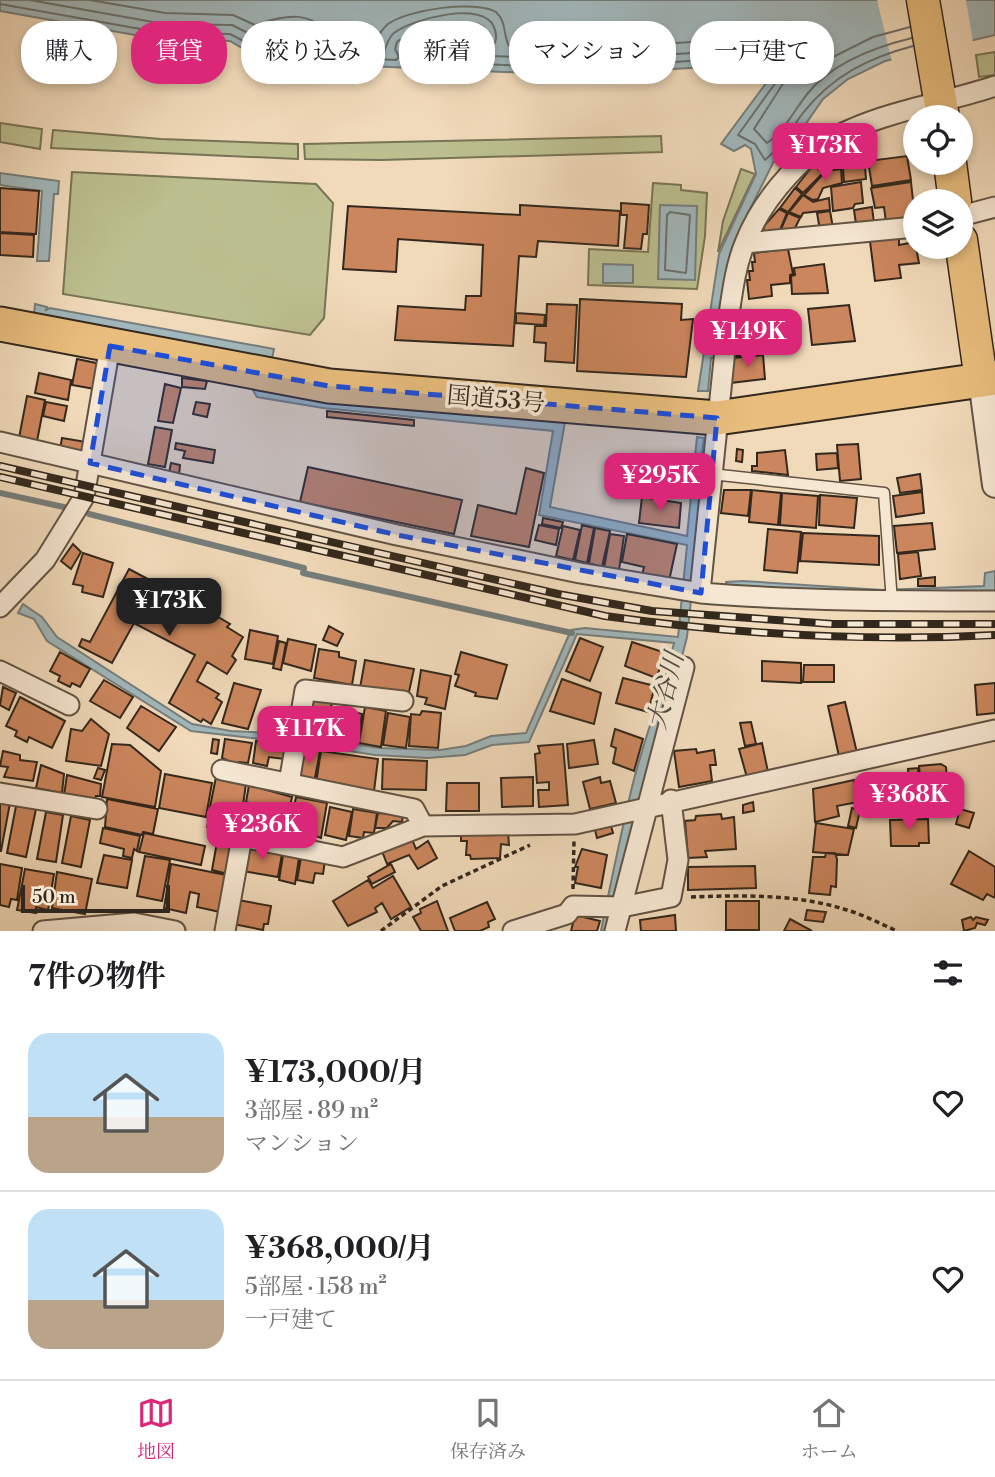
<!DOCTYPE html>
<html lang="ja">
<head>
<meta charset="utf-8">
<style>
	body { margin:0; font-family:"Libre Bodoni","Noto Serif JP",serif; background:#f2f2f2; color:#202124; height:100vh; display:flex; flex-direction:column; font-size:26px; white-space:nowrap }
	* { box-sizing:border-box; margin:0 }
	p { font-size:23px; color:#757577 }
	.icon { flex:none; width:38px; height:38px; fill:none; stroke:currentColor; stroke-width:2; stroke-linecap:round; stroke-linejoin:round }
	.map { position:relative; height:931px; overflow:hidden }
	.side { display:flex; flex-direction:column; background:#fff; flex:1 }
	.side>* { flex:none }
	.banner { position:absolute; left:21px; top:21px; width:954px; height:63px; display:flex; gap:14px }
	.controls { position:absolute; left:903px; top:105px; display:grid; gap:14px }
	.controls a { display:grid; place-items:center; width:70px; height:70px; border-radius:50%; background:#fff; box-shadow:0 4px 10px #0003; font-size:35px }
	.scale { position:absolute; left:21px; bottom:18px; width:149px; box-sizing:border-box; padding-left:7px; border:4px solid #33281d; border-top:0; font-size:19px; line-height:24px; white-space:nowrap; color:#33281d; -webkit-text-stroke:5px #f6e7d2; paint-order:stroke }
	.price { position:absolute; translate:-50% -60px; padding:0 16px; border-radius:14px; background:#db2777; color:#fff; font-size:23px; line-height:46px; filter:drop-shadow(0 2px 4px #0008) }
	.price::after { content:''; position:absolute; left:50%; top:42px; width:21px; height:16px; margin-left:-10px; background:inherit; clip-path:polygon(0 0,100% 0,50% 100%) }
	.price.current { background:#222; color:#fff }
	ul { padding:0; list-style:none }
	li { display:flex; align-items:center; gap:21px; height:175px; padding:0 28px }
	li+li { border-top:2px solid #e0e0e0 }
	li span { display:grid; place-items:center; flex:none; width:196px; height:140px; border-radius:21px; color:#555 }
	li>.icon { margin-inline-start:auto }
	span .icon { width:84px; height:84px; fill:#fffc; stroke-width:1 }
	li b { font-size:30px }
	h2 { display:flex; justify-content:space-between; align-items:center; height:84px; padding:0 28px; font-size:30px }
	.tag { padding:0 24px; border-radius:28px; background:#fff; box-shadow:0 4px 10px #0003; font-size:24px; line-height:63px }
	.tag.current { background:#db2777; color:#fff }
	.dock { display:flex; justify-content:space-around; align-items:center; height:98px; border-top:2px solid #e0e0e0; background:#fff; font-size:19px; color:#757577 }
	.dock a { display:grid; justify-items:center; gap:4px }
	.dock .current { color:#db2777 }
	.map>svg:first-child { display:block }
</style>
</head>
<body>
<div class="map">
<svg width="995" height="931" viewBox="0 0 995 931">
	<rect width="100%" height="100%" fill="#f1daba"/>
	<filter id="stains"><feTurbulence type="fractalNoise" baseFrequency=".00286" numOctaves="4"/><feColorMatrix values="0 0 0 0 .2 0 0 0 0 .09 0 0 0 0 .02 0 0 0 .5 -.17"/></filter>
	<radialGradient id="worn" r=".72"><stop offset=".6" stop-color="#630" stop-opacity="0"/><stop offset="1" stop-color="#630" stop-opacity=".3"/></radialGradient>
	<path fill="#bcbf8f" stroke="#787456" stroke-width="2" d="M995 52V75L979 77 976 55Z
		M0 123 42 129 40 149 0 142Z
		M53 130 161 139 298 144V159L51 148Z
		M661 136 662 152 382 160 305 159 304 144Z
		M741 169 755 174 718 252 723 221Z
		M72 172 316 184 333 203 324 318 310 335 63 294Z
		M653 183 681 185V190L707 193 705 236 697 289 588 285 589 249 648 252Z"/>
	<path fill="#a1b7bb" stroke="#757e7c" stroke-width="2" fill-rule="evenodd" d="M0 0H995V35L885 61 848 79 823 99 798 135 774 161 747 215 717 358H711L708 391H698L719 254 756 174 751 149 745 145 734 151 721 144 778 67 773 63 575 75 321 64C297 32 285 42 252 54L230 41 163 40 0 11ZM473 28 481 38 477 42 440 53 428 60 402 49 417 38Z
		M0 173 59 181 58 194H54L49 261H37L42 191 0 185Z
		M660 205 697 206 695 280 658 279Z
		M603 264 633 265V283H603Z
		M35 304 47 307 46 310 50 308 274 349 266 388 565 422 550 507 687 536 697 437 704 438 700 468 705 471 687 637 612 931H601C611 882 621 832 633 783 645 736 663 691 674 643L577 634 529 742 492 745 465 755 428 758 375 755 310 745 311 738 380 748 440 750 466 746 491 736 526 733 571 630 585 628 678 637 687 545 539 515 553 431 323 408 257 397 251 387 255 355 34 315Z
		M995 571V592L904 595 726 588V582L743 581 882 590 984 586 985 573Z
		M23 604 42 617 57 637 192 724 231 731 286 734 285 742 191 731 47 641 34 619 18 613Z"/>
	<path fill="#f1daba" d="M877 0H966L973 42 892 62Z"/>
	<g fill="none" stroke-linecap="round" stroke-linejoin="round">
		<path stroke="#6a706c" stroke-width="2" d="M30 0 164 24 232 25 254 36C297 24 295 19 331 49L384 51C387 45 388 38 394 33 412 19 483 0 494 27 498 37 496 43 490 52L493 56 575 60 776 48 790 56 793 68 754 129 767 143C784 132 795 109 808 93 833 62 875 47 912 38
			M90 0 165 13 233 15 255 25C289 14 309 10 335 38L374 40C379 36 382 29 388 24 409 9 476 0 496 12 507 22 503 36 509 46L575 49 775 37C795 41 805 55 803 75L806 78 835 56 873 37 910 27
			M0 4 163 33 230 34 253 46C274 40 295 26 315 44 319 48 322 54 326 57L396 60 399 57 395 49 397 42C412 30 468 14 484 27L487 41 480 49 452 57 453 63 575 68 774 56 783 63 784 71 738 135 755 144 765 160C781 147 791 129 803 113 832 76 868 58 913 46
			M670 212 690 215 686 273 665 270 667 215Z"/>
		<path stroke="#757e7c" stroke-width="6" d="M0 493 68 508
			M89 514 304 568 303 573 572 633"/>
	</g>
	<path fill="#cc865d" stroke="#33281d" stroke-width="2" d="M864 155 866 179 844 182 843 168H834L833 163H841V158Z
		M907 156 911 180 872 186 868 161Z
		M814 164 820 171H825L803 193 796 187Z
		M841 169 842 183 823 188 818 199 813 200 804 195 826 171Z
		M861 182 863 203 855 204 853 208 833 211 831 187Z
		M911 182 915 219 886 222 884 207 875 208 871 188Z
		M0 188 39 191 36 234 0 232Z
		M795 188 802 194 788 212 780 208Z
		M803 195 813 202 829 198 830 210 803 213 801 217 789 212Z
		M621 203 649 205 647 234H643L641 249 624 248 627 215H621Z
		M520 205 620 211 618 246 538 241 536 257 519 256 513 346 395 340 398 306 465 310 466 296H481L483 245 398 239 396 272 343 269 348 206 520 215Z
		M872 207 874 223 856 224 854 210Z
		M779 209 787 213 778 235H763L764 226Z
		M830 211 833 228 820 230 817 213Z
		M788 213 800 218 793 232 781 229Z
		M0 233 34 235 33 257 0 255Z
		M899 237V245L915 242 919 263 899 265 901 278 875 281 870 241Z
		M788 249 793 274 790 275V283L771 285 772 296 749 299 747 280H750L749 271H753L752 262H755L754 253Z
		M824 264 828 293 792 294 791 276 795 275 794 268Z
		M580 299 682 304 681 320 693 319 686 377 577 371Z
		M547 304 577 305 574 363 545 361 546 343 534 342 535 326H546Z
		M849 305 855 341 812 345 808 309Z
		M768 310 769 321 736 323V312Z
		M516 313 545 315 544 325 516 323Z
		M769 323 771 338 736 340V325Z
		M771 339 772 352 734 356 736 341Z
		M763 355 765 379 730 383 733 358Z
		M77 359 96 363 99 367 95 389 72 385Z
		M39 373 71 380 68 400 35 393Z
		M182 378 207 381 205 389 182 387Z
		M165 384 181 388 173 423 158 421Z
		M27 396 45 400 37 441 19 438Z
		M46 402 67 406 64 421 43 416Z
		M196 402 210 404 207 417 193 414Z
		M327 411 414 420V426L327 417Z
		M155 427 172 430 165 467 148 464Z
		M62 438 86 442 84 450 80 453 60 449Z
		M176 443 215 450 213 463 183 458 185 451 175 449Z
		M858 444 861 479 840 481 837 445Z
		M737 449 743 450 742 462 736 461Z
		M785 450 788 475 752 471V466H757V453Z
		M837 453 838 468 817 470 816 454Z
		M171 463 180 465 179 475 169 473Z
		M308 467 462 500 454 534 300 502Z
		M526 468 544 473 529 547 471 536 478 505 516 514Z
		M920 474 922 490 900 493 897 478Z
		M724 490H751L748 516 721 513Z
		M752 490 781 493 778 525 749 522Z
		M922 492 924 513 896 517 893 496Z
		M782 493 818 496 816 528 780 525Z
		M820 495 857 498 854 528 819 525Z
		M642 497 681 503 679 528 639 523Z
		M543 518 563 522 561 528 542 524Z
		M932 523 935 549 897 553 894 526Z
		M539 525 559 529 556 545 535 540Z
		M582 525 594 528 587 563 575 560Z
		M563 526 580 530 573 560 556 556Z
		M595 528 610 531 602 567 589 563Z
		M768 529 801 532 797 573 764 570Z
		M803 533 879 536V565L800 561Z
		M610 534 624 536 619 570 604 568Z
		M627 534 677 544 669 581 642 575 644 567 622 562Z
		M73 544 81 552 71 569 61 561Z
		M918 552 921 576 900 579 898 554Z
		M83 553 113 563 103 597 82 592 83 586 73 584Z
		M129 569 157 584 158 581 170 586 169 590 178 594 175 598 211 619 213 614 230 624 227 627 243 637 232 656 236 660 227 674 207 662 197 681 219 694 216 698 222 702 211 724 203 719 201 722 169 703 195 655 134 623 112 663 79 646 82 639 90 642Z
		M935 577V586H918V579Z
		M329 626 343 634 337 646 323 640Z
		M250 630 278 636 273 664 245 659Z
		M580 638 603 647 590 681 566 671Z
		M288 639 316 645 311 671 283 663Z
		M279 641 286 643 281 670 273 668Z
		M632 642 666 653 656 678 625 666Z
		M319 649 339 652V657L356 661 352 685 314 678Z
		M60 652 90 669 80 687 72 683 70 687 58 681 60 676 50 671Z
		M461 652 507 665 497 699 475 696 476 693 455 686 459 675 455 674Z
		M365 660 414 669 409 692 360 688Z
		M762 661 801 663V683L762 681Z
		M804 665H834V682H803Z
		M421 670 451 676 445 709 425 704 427 698 417 696Z
		M623 678 655 686 648 712 616 703Z
		M562 679 601 693 594 724 550 711Z
		M104 680 133 697 120 718 90 701Z
		M234 683 261 690 248 729 222 723Z
		M995 683V713L977 715 975 685Z
		M3 687 16 693 9 710 0 705Z
		M20 697 65 721 52 748 29 737 27 742 15 736 17 731 6 726Z
		M317 700 332 703 331 707 362 714 357 743 321 737 324 715 311 713 312 703Z
		M845 702 858 757 840 761 828 706Z
		M141 706 176 727 159 751 127 728Z
		M365 707 386 711 381 747 359 743Z
		M422 711 441 713 438 748 409 746 411 714 420 715Z
		M388 713 410 717 406 748 383 745Z
		M91 719 109 734 101 766 66 761 71 729 82 731Z
		M751 722 756 744 745 746 740 723Z
		M615 729 643 739 634 771 613 763 616 748 611 746Z
		M213 739 219 740 217 754 211 753Z
		M225 739 252 743 248 763 239 762V766L222 758Z
		M594 740 598 764 569 768 567 744Z
		M256 741 286 745 284 759 269 757 267 766 253 763Z
		M762 743 769 777 748 781 739 749Z
		M112 744 130 745 161 771 155 807 102 797Z
		M563 744 568 805 539 807 538 790H549V782L537 783 535 754 540 753 538 746Z
		M304 748 320 751 314 783 298 781Z
		M696 749 697 753 714 750 716 765H710L712 781 679 787 674 751Z
		M3 751 20 755V760L37 762 33 781 4 777 8 767 0 766Z
		M321 751 378 759 374 791 316 783Z
		M383 759 427 761 426 790 382 789Z
		M941 764 946 767 949 808 923 810 919 766Z
		M41 765 64 774 62 793 36 788Z
		M98 768 105 770 101 780 94 778Z
		M918 768 921 810 911 811 908 769Z
		M165 774 212 783 206 817 159 808Z
		M67 775 101 784 100 796H96L95 800 64 795Z
		M216 777 246 784 241 819 209 812Z
		M533 777V806L502 807 501 778Z
		M600 777 601 783 610 781 616 803 590 809 583 782Z
		M854 780 858 802 837 806 839 816 815 822 813 789Z
		M447 783H479V811H446Z
		M249 785 292 797 286 828 262 824V821L250 818 253 804 246 802Z
		M296 797 327 803 321 838 290 827Z
		M107 799 158 809 153 834 143 832 142 835 105 827Z
		M0 801 10 803 1 851H0Z
		M753 802 754 811 743 813V805Z
		M16 806 36 809 26 857 7 853Z
		M330 807 352 812 346 840 325 835Z
		M852 808 860 810 856 828 848 826Z
		M353 809 377 813 374 833 364 832 363 838 349 836Z
		M960 809 974 813 969 828 956 824Z
		M46 812 63 815 56 862 37 859Z
		M378 813 403 815 402 822 393 821 387 828H375Z
		M721 814 722 819 734 817 736 849 705 851 707 857 688 858 685 821 695 820 696 816Z
		M71 816 90 820 81 867 62 863Z
		M928 819 929 843H919V846H891L890 820Z
		M209 820 223 822 222 830 207 827Z
		M816 823 854 829 848 855 813 852Z
		M611 826 613 833 597 838 595 830Z
		M103 828 140 836 137 851 134 849 132 858 123 856 124 849 100 843Z
		M219 831 236 834 228 874 212 870Z
		M461 832H508L509 845 501 844 500 858 471 859 470 855H466L467 841H461Z
		M144 833 205 846 201 865 139 852Z
		M412 839 416 849 428 841 437 858 418 869 409 855 387 864 382 851Z
		M247 847 282 854 278 877 242 871Z
		M582 849 607 855 601 888 575 883 578 867H575Z
		M969 851 995 867V898L987 894 983 900 951 884Z
		M826 853H835L837 859 836 887 831 886 830 895 809 893 813 857H825Z
		M104 855 132 860 127 888 97 883Z
		M283 855 299 858 295 884 279 880Z
		M145 856 170 860 162 901 137 896Z
		M301 858 325 861 323 874 315 873 313 883 297 880Z
		M0 864 22 868 17 900 11 899 9 907 0 905Z
		M171 864 226 875 220 912 197 907 199 894 190 892 186 913 164 908Z
		M391 864 395 872 372 884 368 877Z
		M755 866 756 888 688 890V867Z
		M25 869 54 874 48 910 36 907V913L17 910Z
		M57 872 92 879 85 914 52 908Z
		M393 876 411 907 391 919 382 903 375 908 377 912 348 926 333 901 368 880 373 888Z
		M238 900 271 906 268 924H264L263 930 233 924Z
		M437 901 448 931H421L413 917 421 913 420 909Z
		M726 901H759V930H726Z
		M487 902 495 919 488 922 489 927 480 931H455L450 918Z
		M807 910 826 912 823 922 805 920Z
		M575 915 600 921 597 931H571Z
		M675 915 676 931H641L640 920Z
		M971 917 973 920 976 917 988 920 985 925 977 923 975 928 964 931 962 920Z
		M790 919 812 931H784Z"/>
	<g fill="none" stroke-linecap="round" stroke-linejoin="round">
		<defs>
			<path id="service" d="M711 474 884 493 892 602"/>
			<path id="minor" d="M995 86C948 102 898 109 852 129 807 147 763 197 745 243 735 267 732 295 728 321L701 582V593C799 601 897 601 995 601
				M961 216 995 207
				M745 243 915 227
				M0 442 397 535 580 573 701 593
				M0 607 45 560 84 497 110 346
				M0 671 69 705
				M222 770 414 809 423 826 575 824 995 730
				M289 783 305 690 403 701
				M0 793 97 809
				M43 931 134 923 175 931
				M225 931 242 837 343 857 423 826
				M513 931 567 914 573 906 622 907 671 897 678 860 671 800
				M615 931 684 667"/>
			<path id="tertiary" d="M981 380 995 485"/>
			<path id="primary" d="M923 0 943 117
				M950 163 955 201
				M961 240 981 380"/>
			<path id="trunk" d="M0 324 329 386 717 418 995 378"/>
		</defs>
		<use href="#service" stroke="#625444" stroke-width="13"/>
		<use href="#minor" stroke="#625444" stroke-width="23"/>
		<use href="#tertiary" stroke="#625444" stroke-width="28"/>
		<use href="#primary" stroke="#33281d" stroke-width="35"/>
		<use href="#trunk" stroke="#33281d" stroke-width="37"/>
		<path stroke="#33281d" stroke-width="3.5" stroke-dasharray="5 3.5" stroke-linecap="butt" d="M573 889 574 841
			M691 897C743 895 797 894 847 910 864 915 881 924 897 931
			M381 931 442 886 530 845"/>
		<use href="#service" stroke="#f6e7d2" stroke-width="10"/>
		<use href="#minor" stroke="#f6e7d2" stroke-width="19"/>
		<use href="#tertiary" stroke="#f6e7d2" stroke-width="24"/>
		<use href="#primary" stroke="#e8bd7d" stroke-width="32"/>
		<use href="#trunk" stroke="#e8bd7d" stroke-width="33"/>
		<defs>
			<path id="rail" d="M0 466 558 594 652 611 833 624H995
				M0 477 605 616C734 634 865 642 995 635"/>
		</defs>
		<use href="#rail" stroke="#33281d" stroke-width="8"/>
		<use href="#rail" stroke="#f6e7d2" stroke-width="5" stroke-dasharray="16" stroke-linecap="butt"/>
	</g>
	<path fill="#1d4ed8" fill-opacity="0.2" stroke="#1d4ed8" stroke-width="5" stroke-dasharray="14 9" stroke-linejoin="round" d="M110 346 329 386 717 418 701 593 397 535 90 463Z"/>
	<g text-anchor="middle" dominant-baseline="central" stroke-width="7" stroke-linejoin="round" paint-order="stroke">
		<g font-size="24" fill="#33281d" stroke="#f6e7d2">
			<text transform="translate(496 400) rotate(5)">国道53号</text>
		</g>
		<g font-size="26" font-style="italic" fill="#4e4c44" stroke="#f6e7d2">
			<text transform="translate(666 691) rotate(-76)">大谷川</text>
		</g>
	</g>
	<rect width="100%" height="100%" filter="url(#stains)"/>
	<rect width="100%" height="100%" fill="url(#worn)"/>
</svg>
<div class="controls">
<a><svg class="icon" aria-label="locate" viewBox="0 0 24 24"><circle cx="12" cy="12" r="6"/><path d="M12 2v4M12 18v4M2 12h4M18 12h4"/></svg></a>
<a><svg class="icon" aria-label="layers" viewBox="0 0 24 24"><path d="M12 4l9 5-9 5-9-5zM3 14l9 5 9-5"/></svg></a>
</div>
<div class="scale">50 m</div>
<b class="price" style="left:825px;top:183px">¥173K</b>
<b class="price" style="left:748px;top:369px">¥149K</b>
<b class="price" style="left:660px;top:513px">¥295K</b>
<b class="price current" style="left:169px;top:638px">¥173K</b>
<b class="price" style="left:309px;top:766px">¥117K</b>
<b class="price" style="left:909px;top:832px">¥368K</b>
<b class="price" style="left:262px;top:862px">¥236K</b>
<div class="banner">
<a class="tag">購入</a>
<a class="tag current">賃貸</a>
<a class="tag">絞り込み</a>
<a class="tag">新着</a>
<a class="tag">マンション</a>
<a class="tag">一戸建て</a>
</div>
</div>
<section class="side">
<h2>7件の物件<svg class="icon" aria-label="filters" viewBox="0 0 24 24"><path d="M4 7h16M4 17h16"/><circle cx="9" cy="7" r="2"/><circle cx="15" cy="17" r="2"/></svg></h2>
<ul>
<li><span style="background:linear-gradient(#bfe0f5 60%,#b9a48a 0)"><svg class="icon" aria-label="home" viewBox="0 0 24 24"><path d="M3 11l9-7 9 7M6 9v11h12V9"/></svg></span><div><b>¥173,000/月</b><p>3部屋 · 89 m²</p><p>マンション</p></div><svg class="icon" aria-label="heart" viewBox="0 0 24 24"><path d="M12 20l-8-8c-3-5 5-10 8-4 3-6 11-1 8 4z"/></svg></li>
<li><span style="background:linear-gradient(#bfe0f5 65%,#b9a48a 0)"><svg class="icon" aria-label="home" viewBox="0 0 24 24"><path d="M3 11l9-7 9 7M6 9v11h12V9"/></svg></span><div><b>¥368,000/月</b><p>5部屋 · 158 m²</p><p>一戸建て</p></div><svg class="icon" aria-label="heart" viewBox="0 0 24 24"><path d="M12 20l-8-8c-3-5 5-10 8-4 3-6 11-1 8 4z"/></svg></li>
</ul>
</section>
<nav class="dock">
<a class="current"><svg class="icon" aria-label="map" viewBox="0 0 24 24"><path d="M3 6l6-2 6 2 6-2v14l-6 2-6-2-6 2zM9 4v14M15 6v14"/></svg>地図</a>
<a><svg class="icon" aria-label="saved" viewBox="0 0 24 24"><path d="M7 4h10v16l-5-4-5 4z"/></svg>保存済み</a>
<a><svg class="icon" aria-label="home" viewBox="0 0 24 24"><path d="M3 11l9-7 9 7M6 9v11h12V9"/></svg>ホーム</a>
</nav>
</body>
</html>
